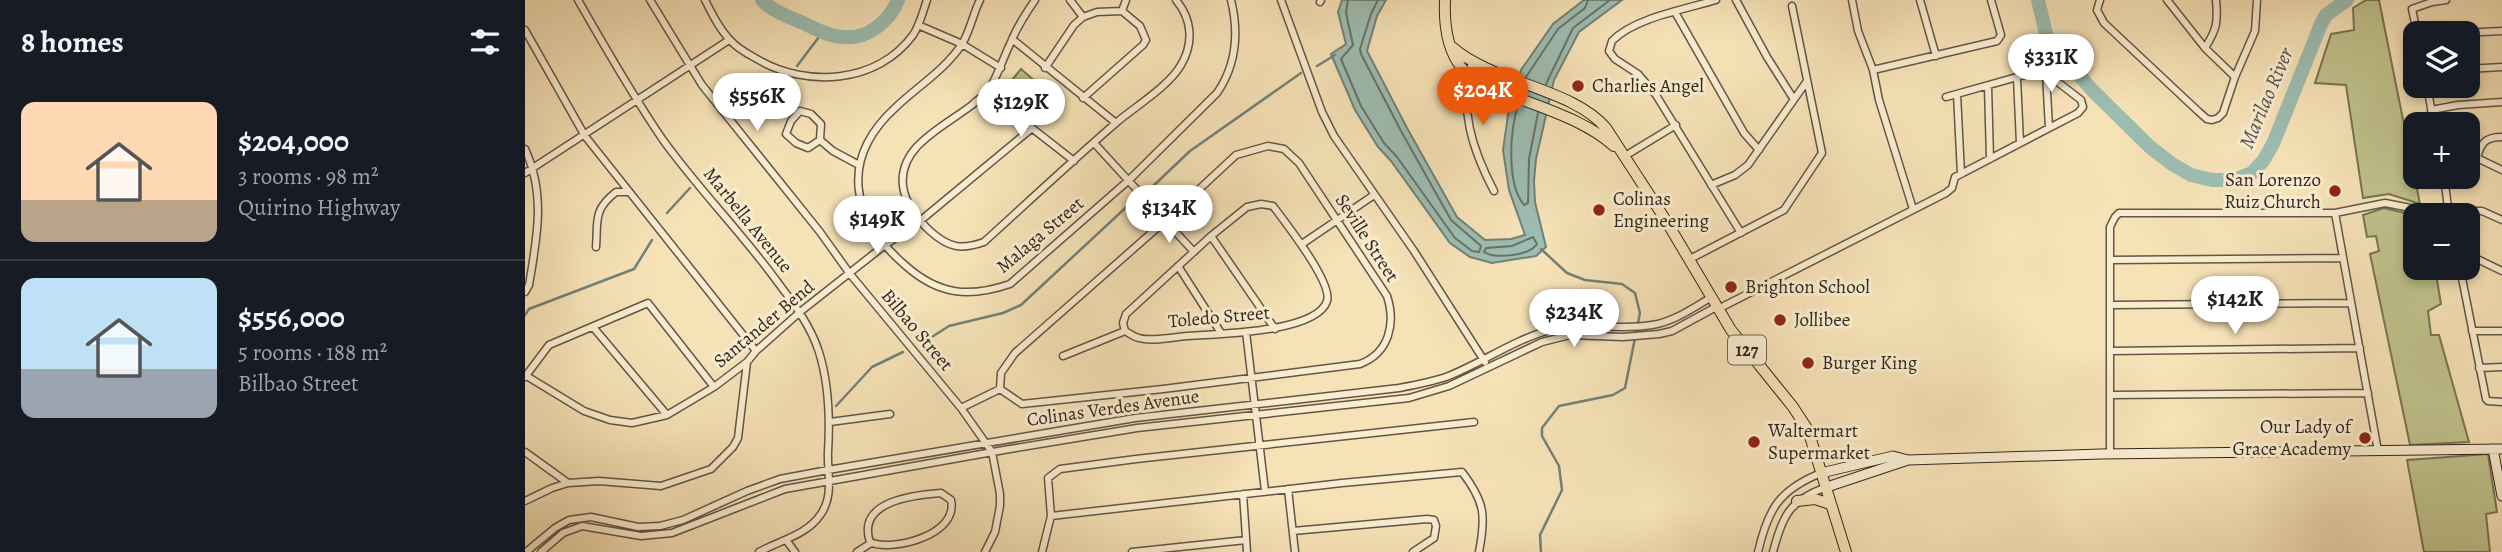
<!DOCTYPE html>
<html lang="en">
<head>
<meta charset="utf-8">
<style>
	body { margin:0; font-family:Alegreya,serif; background:#242831; color:#f1f3f6; height:100vh; display:flex; flex-direction:column; font-size:26px; white-space:nowrap }
	* { box-sizing:border-box; margin:0 }
	p { font-size:23px; color:#9ea1a6 }
	.icon { flex:none; width:38px; height:38px; fill:none; stroke:currentColor; stroke-width:2; stroke-linecap:round; stroke-linejoin:round }
	.map { position:relative; flex:1; overflow:hidden }
	.side { display:flex; flex-direction:column; background:#171b24; width:525px }
	.side>* { flex:none }
	.controls { position:absolute; left:1878px; top:21px; display:grid; gap:14px }
	.controls a { display:grid; place-items:center; width:77px; height:77px; border-radius:14px; background:#171b24; box-shadow:0 4px 10px #0003; font-size:35px }
	.price { position:absolute; translate:-50% -60px; padding:0 16px; border-radius:24px; background:#fff; color:#222; font-size:23px; line-height:46px; filter:drop-shadow(0 2px 4px #0008) }
	.price::after { content:''; position:absolute; left:50%; top:42px; width:21px; height:16px; margin-left:-10px; background:inherit; clip-path:polygon(0 0,100% 0,50% 100%) }
	.price.current { background:#ea580c; color:#fff }
	ul { padding:0; list-style:none }
	li { display:flex; align-items:center; gap:21px; height:175px; padding:0 21px }
	li+li { border-top:2px solid #363941 }
	li span { display:grid; place-items:center; flex:none; width:196px; height:140px; border-radius:14px; color:#555 }
	li>.icon { margin-inline-start:auto }
	span .icon { width:84px; height:84px; fill:#fffc; stroke-width:1 }
	li b { font-size:30px }
	h2 { display:flex; justify-content:space-between; align-items:center; height:84px; padding:0 21px; font-size:30px }
	main { display:flex; flex:1; min-height:0 }
	.map>svg:first-child { display:block }
</style>
</head>
<body>
<main>
<section class="side">
<h2>8 homes<svg class="icon" aria-label="filters" viewBox="0 0 24 24"><path d="M4 7h16M4 17h16"/><circle cx="9" cy="7" r="2"/><circle cx="15" cy="17" r="2"/></svg></h2>
<ul>
<li><span style="background:linear-gradient(#ffd9b3 70%,#b9a48a 0)"><svg class="icon" aria-label="home" viewBox="0 0 24 24"><path d="M3 11l9-7 9 7M6 9v11h12V9"/></svg></span><div><b>$204,000</b><p>3 rooms · 98 m²</p><p>Quirino Highway</p></div></li>
<li><span style="background:linear-gradient(#bfe0f5 65%,#9aa5b1 0)"><svg class="icon" aria-label="home" viewBox="0 0 24 24"><path d="M3 11l9-7 9 7M6 9v11h12V9"/></svg></span><div><b>$556,000</b><p>5 rooms · 188 m²</p><p>Bilbao Street</p></div></li>
</ul>
</section>
<div class="map">
<svg width="1977" height="552" viewBox="0 0 1977 552">
	<rect width="100%" height="100%" fill="#f6e2b7"/>
	<filter id="stains"><feTurbulence type="fractalNoise" baseFrequency=".00286" numOctaves="4"/><feColorMatrix values="0 0 0 0 .2 0 0 0 0 .09 0 0 0 0 .02 0 0 0 .5 -.17"/></filter>
	<radialGradient id="worn" r=".72"><stop offset=".6" stop-color="#630" stop-opacity="0"/><stop offset="1" stop-color="#630" stop-opacity=".3"/></radialGradient>
	<path fill="#c0c28c" stroke="#797455" stroke-width="2" d="M1841 0H1854L1895 204 1864 194 1838 198 1821 85 1790 83 1806 34 1829 30 1828 8Z
		M496 69 510 81 489 106 475 95Z
		M1859 208 1888 215 1890 268H1910L1916 304 1903 311 1906 335H1914L1944 442 1885 445 1845 254 1854 251 1851 236 1842 237 1838 215Z
		M1963 454 1972 512 1961 514 1965 552H1899L1882 460Z"/>
	<path fill="#9dbdb2" stroke="#728177" stroke-width="2" d="M817 0H861L852 16 842 51 882 128 932 217 960 240 986 239 1000 235 984 190 978 150 984 108 996 70 1028 24 1059 0H1097L1054 32 1029 80 1011 159 1009 181 1010 202 1021 247 1011 256 967 263 945 257 925 243 866 161 853 147 830 110 806 54 821 44 813 12Z"/>
	<g fill="none" stroke-linecap="round" stroke-linejoin="round">
		<path stroke="#687268" stroke-width="2" d="M823 0 821 13 828 45 816 59 836 106 859 143 872 157 930 238 947 251 954 252 956 246 926 220 876 131 836 54 835 49 846 14 853 0
			M1001 77 1033 29 1060 8 1063 0
			M1021 84 1048 28 1085 0
			M993 105C985 131 981 183 999 205L1003 203 1004 159 1013 113
			M1008 237 1012 244C1004 256 970 259 959 252L961 248 987 246Z"/>
		<path stroke="#728177" stroke-width="2.5" d="M272 66 297 33
			M792 66 810 55
			M232 120 260 80
			M626 188 665 151 776 73
			M142 213 165 188
			M1016 249 1042 273 1060 280 1097 284 1110 293 1115 313 1100 388 1088 395 1034 406 1017 428V436L1034 466 1037 490 1015 535 1016 552
			M0 315 4 309 109 269 127 240
			M399 342 424 326 478 313 496 305 610 199
			M311 406 347 367 378 352"/>
		<path stroke="#9dbdb2" stroke-width="14" d="M237 0C247 11 262 16 276 22 289 28 302 36 317 37 342 40 364 22 373 0
			M1513 0 1522 38 1568 91 1625 147 1647 164 1666 175 1687 180H1709L1727 173 1738 161 1748 144 1796 24 1801 15 1822 0"/>
		<defs>
			<path id="street" d="M53 0C80 47 107 95 138 140 174 190 218 234 254 284 270 305 286 327 294 352 304 384 305 419 303 452 302 473 309 495 296 514 282 535 256 540 234 552
				M125 0 177 85 295 232 325 274 436 408 467 452 475 494V506L470 532 460 552
				M180 0C187 14 195 30 206 41 213 49 223 54 232 59 281 88 352 84 388 35 395 25 398 11 402 0
				M455 0C448 14 445 31 437 44 420 70 393 86 371 107 314 159 325 218 381 266 414 295 444 298 485 284L604 180 692 93C712 64 714 33 706 0
				M510 0C501 13 492 27 486 42 478 58 473 76 463 91 459 96 452 100 447 105 420 126 373 146 378 186 380 203 393 220 405 231 424 248 436 250 459 242 503 202 547 161 592 122 611 106 644 86 656 65 669 43 667 19 651 0
				M545 0 558 17
				M756 0 797 112 809 136 889 251 960 362
				M1191 0C1161 9 1109 18 1087 41L1084 51 1090 59 1113 74 1131 95 1216 233
				M1211 0 1242 57 1268 98
				M1327 0 1333 31 1348 70 1354 100 1388 209
				M1395 0 1411 56
				M1575 0 1572 10 1579 23 1674 112 1682 119 1687 120 1693 118 1698 113 1710 77 1730 31 1732 0
				M1642 0 1680 48 1710 77
				M795 2 796 0
				M597 11 601 0
				M1150 12 1219 133 1234 150
				M393 25 437 44 476 68
				M0 30 60 136 231 351
				M1892 33 1887 9 1907 2 1921 0
				M1937 33 1977 31
				M487 39 591 123
				M1680 48C1692 29 1693 22 1691 0
				M947 62C933 108 948 151 969 191
				M520 68 549 25 558 17 572 12 597 11 615 26 621 40 618 45 558 98
				M1942 69 1977 67
				M1348 70 1472 41 1476 35 1466 0
				M1521 74 1524 128
				M1492 78 1495 143
				M1463 86 1465 159
				M1902 86 1909 124
				M462 93 549 161
				M1432 94 1436 174
				M1906 110 1933 105 1977 102
				M275 111 286 114 296 124 295 140 283 148 271 143 261 134 266 121Z
				M295 140 308 151 334 165
				M569 143 669 252
				M743 146 759 149 774 163 862 296C871 324 864 353 835 364L638 389 497 404 475 389 476 373 490 353 640 221 711 155Z
				M0 149C21 194 12 238 4 285L0 292
				M1100 156 1151 125
				M1942 158H1952L1977 170
				M1952 158C1956 142 1961 137 1977 137
				M0 173 204 40
				M1919 177 1924 215
				M1186 185 1210 175 1223 165 1282 81
				M736 204 748 206C760 222 808 283 802 301 792 333 690 334 662 336 648 337 627 342 614 338 609 337 604 333 600 331L598 323 601 314 686 236 722 207Z
				M1810 213 1853 451
				M686 236 750 329
				M777 244 849 195
				M71 247C73 220 68 210 91 192H103
				M1942 254 1977 271
				M1163 260 1259 210 1297 153 1267 6
				M1586 260 1817 258
				M653 266 696 333
				M1935 268 1961 399 1963 401 1977 402
				M1586 305 1826 303
				M1193 309 1421 193 1427 188 1430 177 1553 113 1558 107 1556 100 1517 70 1421 97
				M68 327 142 415
				M1947 331H1977
				M721 332 740 491
				M1586 351 1835 348
				M538 356 600 331
				M1954 368 1977 367
				M0 375 59 411 85 420 107 423 142 415 189 387 222 362 231 351 275 312 360 245 395 221 506 129
				M0 377 24 345 123 303 189 387
				M1586 395 1843 393
				M436 408 475 389
				M305 422 365 414
				M0 452 43 483
				M1585 454V227L1590 217 1594 213H1810L1860 203 1901 211H1957L1977 220
				M763 489 770 552
				M416 493 426 500C434 536 365 552 345 542 331 501 389 495 416 493Z
				M718 494 722 552
				M0 501 27 488 43 483 74 481 136 486 186 469 208 447 213 438 222 362
				M526 516 817 483 937 472C960 502 961 516 954 552
				M768 531 902 519 909 520 911 526 909 538 888 552
				M261 540 270 552
				M1 552 30 528 44 520 66 517 113 527 135 526 158 520 222 491 255 479 303 470 610 418 874 388C890 385 906 382 921 377 957 363 988 340 1025 330 1059 321 1093 331 1127 325 1148 322 1168 308 1185 298
				M16 552 38 533 57 526 116 536 147 533 260 489 479 450 612 428 884 398 924 386 1017 342 1045 335 1098 337 1134 334 1147 331 1191 307
				M332 552 346 543
				M517 552 526 516 523 478 535 469 611 459 949 422
				M607 552 721 540
				M1233 552C1243 509 1254 490 1296 473
				M1248 552C1257 517 1264 501 1299 488"/>
			<path id="secondary" d="M1968 449 1977 496
				M1296 473 1368 456 1383 460 1576 454 1977 449
				M1299 488 1383 460"/>
			<path id="primary" d="M920 0C919 23 922 49 936 67 950 85 972 91 993 98 1026 111 1062 122 1089 146
				M927 47C970 84 1047 88 1081 128L1140 219 1206 330 1268 407 1283 430 1321 552
				M1272 501 1290 499 1305 504"/>
		</defs>
		<use href="#street" stroke="#635644" stroke-width="9"/>
		<use href="#secondary" stroke="#32271e" stroke-width="11"/>
		<use href="#primary" stroke="#32271e" stroke-width="12"/>
		<use href="#street" stroke="#f9ecd0" stroke-width="6"/>
		<use href="#secondary" stroke="#f9ecd0" stroke-width="9"/>
		<use href="#primary" stroke="#f6e2b7" stroke-width="10"/>
	</g>
	<g fill="#8f2418" stroke="#f9ecd0" stroke-width="2.5">
		<circle cx="1053" cy="86" r="7"/>
		<circle cx="1810" cy="191" r="7"/>
		<circle cx="1074" cy="210" r="7"/>
		<circle cx="1206" cy="287" r="7"/>
		<circle cx="1255" cy="320" r="7"/>
		<circle cx="1283" cy="363" r="7"/>
		<circle cx="1840" cy="438" r="7"/>
		<circle cx="1229" cy="442" r="7"/>
	</g>
	<g text-anchor="middle" dominant-baseline="central" stroke-width="6" stroke-linejoin="round" paint-order="stroke">
		<rect fill="#f9ecd0" stroke="#6e6253" stroke-width="2" x="1203" y="335.5" width="38" height="29" rx="5"/>
		<g font-size="18" font-weight="bold" fill="#32271e">
			<text x="1222" y="350">127</text>
		</g>
		<g font-size="19" fill="#32271e" stroke="#f9ecd0" text-anchor="start">
			<text x="1067" y="86">Charlies Angel</text>
			<text x="1796" y="180" text-anchor="end">San Lorenzo<tspan x="1796" dy="22">Ruiz Church</tspan></text>
			<text x="1088" y="199">Colinas<tspan x="1088" dy="22">Engineering</tspan></text>
			<text x="1220" y="287">Brighton School</text>
			<text x="1269" y="320">Jollibee</text>
			<text x="1297" y="363">Burger King</text>
			<text x="1826" y="427" text-anchor="end">Our Lady of<tspan x="1826" dy="22">Grace Academy</tspan></text>
			<text x="1243" y="431">Waltermart<tspan x="1243" dy="22">Supermarket</tspan></text>
		</g>
		<g font-size="19" fill="#32271e" stroke="#f9ecd0">
			<text transform="translate(223 220) rotate(51)">Marbella Avenue</text>
			<text transform="translate(515 235) rotate(-40)">Malaga Street</text>
			<text transform="translate(842 238) rotate(57)">Seville Street</text>
			<text transform="translate(694 317) rotate(-5)">Toledo Street</text>
			<text transform="translate(239 324) rotate(-40)">Santander Bend</text>
			<text transform="translate(392 330) rotate(50)">Bilbao Street</text>
			<text transform="translate(588 408) rotate(-8)">Colinas Verdes Avenue</text>
		</g>
		<g font-size="21" font-style="italic" fill="#52544a" stroke="#f9ecd0">
			<text transform="translate(1741 98) rotate(-67)">Marilao River</text>
		</g>
	</g>
	<rect width="100%" height="100%" filter="url(#stains)"/>
	<rect width="100%" height="100%" fill="url(#worn)"/>
</svg>
<div class="controls">
<a><svg class="icon" aria-label="layers" viewBox="0 0 24 24"><path d="M12 4l9 5-9 5-9-5zM3 14l9 5 9-5"/></svg></a>
<a>+</a>
<a>−</a>
</div>
<b class="price" style="left:1526px;top:94px">$331K</b>
<b class="price current" style="left:958px;top:127px">$204K</b>
<b class="price" style="left:232px;top:133px">$556K</b>
<b class="price" style="left:496px;top:139px">$129K</b>
<b class="price" style="left:644px;top:245px">$134K</b>
<b class="price" style="left:352px;top:256px">$149K</b>
<b class="price" style="left:1710px;top:336px">$142K</b>
<b class="price" style="left:1049px;top:349px">$234K</b>
</div>
</main>
</body>
</html>
